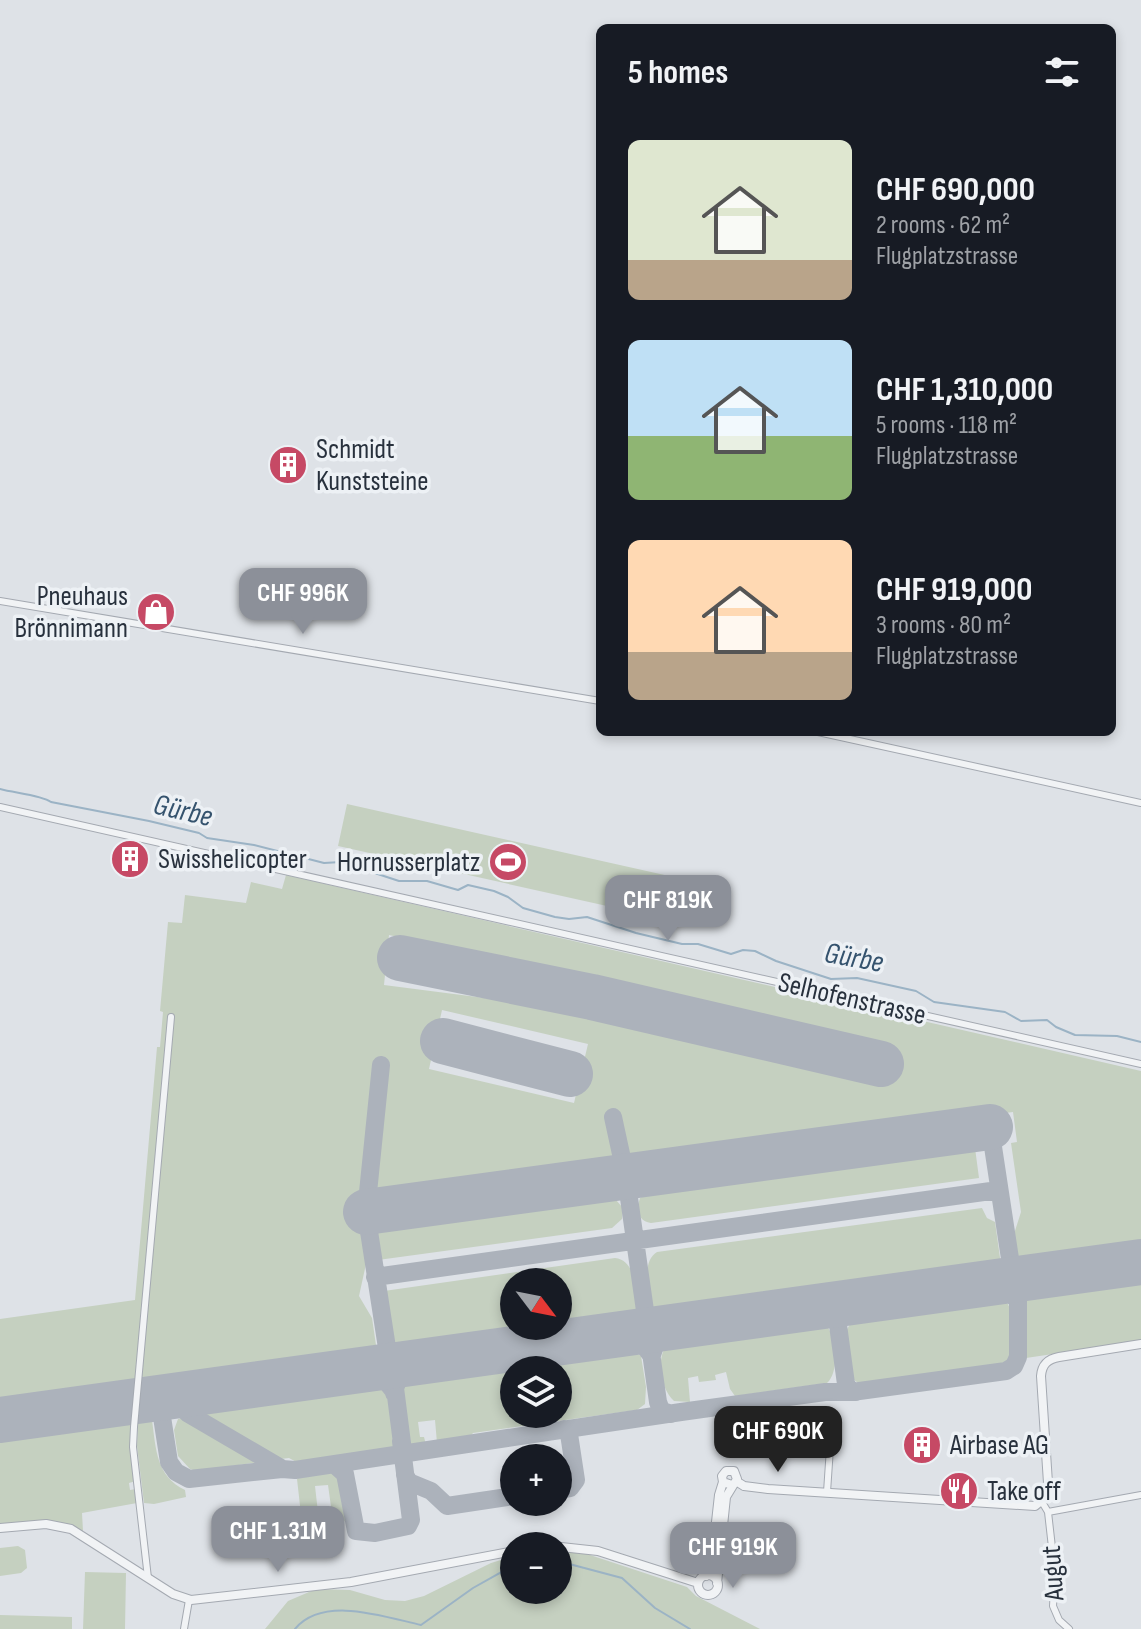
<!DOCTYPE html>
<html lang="en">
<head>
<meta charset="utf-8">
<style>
	body { margin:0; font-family:"Sofia Sans Condensed",sans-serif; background:#20242c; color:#f1f3f6; height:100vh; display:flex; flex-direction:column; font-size:30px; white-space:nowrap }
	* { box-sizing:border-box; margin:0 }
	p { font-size:26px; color:#9ea1a6 }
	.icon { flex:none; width:44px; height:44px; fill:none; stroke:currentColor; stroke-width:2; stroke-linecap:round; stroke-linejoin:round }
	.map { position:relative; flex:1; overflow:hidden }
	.panel { position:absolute; left:596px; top:24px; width:520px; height:712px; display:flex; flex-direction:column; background:#171b24; border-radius:12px; box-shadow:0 4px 12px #0003 }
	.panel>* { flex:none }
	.needle { width:52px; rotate:122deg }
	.tools { position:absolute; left:500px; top:1268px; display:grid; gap:16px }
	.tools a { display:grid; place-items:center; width:72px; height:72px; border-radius:50%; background:#171b24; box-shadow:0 4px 12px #0003; font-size:40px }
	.price { position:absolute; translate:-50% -68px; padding:0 18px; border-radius:16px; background:#8c9099; color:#fff; font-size:26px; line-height:52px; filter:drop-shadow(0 2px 4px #0008) }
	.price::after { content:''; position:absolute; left:50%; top:48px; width:24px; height:18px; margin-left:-12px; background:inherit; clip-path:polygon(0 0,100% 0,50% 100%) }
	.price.selected { background:#222; color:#fff }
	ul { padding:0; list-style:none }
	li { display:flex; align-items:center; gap:24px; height:200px; padding:0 32px }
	li span { display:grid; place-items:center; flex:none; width:224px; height:160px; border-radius:12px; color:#555 }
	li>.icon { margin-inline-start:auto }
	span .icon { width:96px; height:96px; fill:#fffc; stroke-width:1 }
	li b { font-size:34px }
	h2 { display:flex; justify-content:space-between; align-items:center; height:96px; padding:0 32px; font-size:34px }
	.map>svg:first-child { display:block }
</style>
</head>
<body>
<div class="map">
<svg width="1141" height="1629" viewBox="0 0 1141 1629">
	<rect width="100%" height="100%" fill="#dee2e7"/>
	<path fill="#c5d0c0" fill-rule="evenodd" d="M347 804 678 878 670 920 338 846Z
		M286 875 1141 1071V1246L1014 1264V1234L1021 1212 1011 1143 1017 1142 1013 1112 373 1200 386 1067 375 1065 358 1215 366 1264 359 1296 372 1318 377 1352 141 1386 137 1381 135 1386 0 1405V1319L135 1300 157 1047H160L163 1012 160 1011 168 922 182 923 185 895 246 903 251 882 282 889ZM389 935 896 1048 897 1049 889 1079 594 1012 384 985ZM442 1010 588 1044 574 1103 429 1069Z
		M975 1148 979 1178 651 1223C638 1221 636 1210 640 1198L650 1192Z
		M604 1198 616 1200 623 1208 622 1219 612 1228 378 1260 372 1230Z
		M982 1208 987 1218 995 1222 1001 1265 654 1314C651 1296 639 1263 657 1252Z
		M615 1258C638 1260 637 1298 636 1316L391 1351 384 1291ZM514 1282H558V1326H514Z
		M1141 1278V1341L1026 1358 1023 1300 1027 1294Z
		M991 1298 1006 1301C1016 1315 1018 1352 1007 1366L864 1387 854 1380 846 1331 853 1319Z
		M814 1323 826 1324C836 1338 840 1371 827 1383L735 1396 730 1389 726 1372 715 1375 716 1380 699 1382 698 1376 688 1378 690 1402 674 1401C661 1390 655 1357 668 1344Z
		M630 1349 641 1356 646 1387 645 1404 637 1410 473 1433 468 1439 437 1443 435 1420 418 1422 420 1437H424L426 1445 413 1447 405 1439 398 1392 407 1380ZM514 1370H558V1414H514Z
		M380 1384C395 1393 400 1434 392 1449L382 1454 300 1464 289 1458 272 1460 190 1409Z
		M142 1416H148L152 1420C156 1449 156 1476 185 1490L186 1497 154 1504 144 1503 137 1446 138 1420Z
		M132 1417 136 1481 129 1483 130 1490 136 1489 137 1503 82 1513 83 1531 50 1521 0 1525V1436Z
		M182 1418 188 1419 259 1462 196 1471 190 1469 178 1456 174 1430 178 1419Z
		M336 1470C345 1479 342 1485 343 1495 344 1508 354 1521 334 1528L328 1485 315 1486 320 1530 303 1532 297 1479 301 1474Z
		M18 1546 25 1550 27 1568 21 1573 0 1576V1548Z
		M558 1550 587 1554 687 1587 696 1596 760 1629H265L288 1601 316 1589 350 1590 385 1600 405 1601 424 1596 491 1563 514 1556V1590H558Z
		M85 1572 126 1573 125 1629H83Z
		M0 1615 72 1617V1629H0Z"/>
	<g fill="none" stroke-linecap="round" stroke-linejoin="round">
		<path stroke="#9bb3c5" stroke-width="2" d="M0 789C14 793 41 795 51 802L149 821 199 833 207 838 254 845 324 863 341 862 399 881H427L458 890 468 885 494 891 508 897 523 908 555 917 569 919 587 917 636 933 682 944H698L731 954 743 950 755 951 776 961 831 979 857 978 916 991 934 1002 1005 1012 1021 1021 1047 1020 1056 1027 1075 1035 1117 1036 1141 1042
			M558 1561 622 1578 655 1608 690 1629
			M295 1629C323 1595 385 1617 421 1625L473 1588 514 1565"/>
		<path stroke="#acb2bb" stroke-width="18" d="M381 1065 366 1212 394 1393
			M613 1117 626 1177 658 1402 661 1410 671 1414
			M990 1127 1016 1298
			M375 1277 998 1190
			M989 1284 1006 1286 1016 1299
			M855 1302 841 1311 838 1325 846 1384 850 1390 856 1392
			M811 1308 830 1313 838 1325
			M617 1335 639 1339 651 1355
			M652 1355 658 1337 676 1327
			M362 1370 380 1374 393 1390
			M178 1396 167 1403 162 1417 169 1462 176 1472 189 1479 282 1469 295 1470 681 1412 825 1392H852L1006 1371 1014 1366 1018 1357V1290L1026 1280 1045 1276
			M138 1401 154 1405 162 1417
			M187 1413 281 1468
			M403 1451 395 1388 402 1372 418 1362
			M335 1465 345 1474 356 1531 375 1533 408 1526 411 1520 401 1441
			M405 1475 409 1482 431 1491 447 1506 514 1496
			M558 1490 570 1488 576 1480 569 1434 564 1429"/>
		<path stroke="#acb2bb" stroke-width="46" d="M400 958 592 997 881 1064
			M443 1041 570 1074
			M366 1212 990 1127
			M0 1420 1141 1262"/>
		<defs>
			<path id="minor" d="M0 601 600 701
				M818 732 1141 803
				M0 807 1141 1064
				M827 1492 830 1448
				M1042 1502 1048 1512 1141 1495
				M1048 1512 1055 1574 1053 1606 1059 1620 1069 1629
				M148 1578 133 1447 134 1427 171 1017
				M184 1629 189 1600"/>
			<path id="tertiary" d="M736 1481 744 1486 768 1489 1035 1506 1045 1498 1048 1483 1041 1376C1042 1364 1048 1359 1059 1357L1141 1344
				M0 1528 46 1524 71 1529 173 1594 191 1600 351 1582 514 1551
				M552 1546 598 1551 698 1583
				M698 1585a10 10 0 1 1 20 0a10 10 0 1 1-20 0Z
				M706 1576 711 1567 719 1495 723 1482
				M717 1583 726 1497 737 1479 734 1471H726L722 1476 723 1482 732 1485"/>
		</defs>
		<use href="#minor" stroke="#a4a9b1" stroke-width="8"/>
		<use href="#tertiary" stroke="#a4a9b1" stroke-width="10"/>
		<use href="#minor" stroke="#f1f3f5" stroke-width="6"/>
		<use href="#tertiary" stroke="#f1f3f5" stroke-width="8"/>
	</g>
	<defs>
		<symbol id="building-disc" viewBox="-11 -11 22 22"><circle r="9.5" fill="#c64965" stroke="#edf1f5"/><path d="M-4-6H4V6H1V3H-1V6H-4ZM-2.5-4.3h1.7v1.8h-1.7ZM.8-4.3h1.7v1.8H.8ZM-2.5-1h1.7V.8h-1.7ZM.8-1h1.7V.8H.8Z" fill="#fff"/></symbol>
		<symbol id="shop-disc" viewBox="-11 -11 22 22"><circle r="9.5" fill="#c64965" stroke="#edf1f5"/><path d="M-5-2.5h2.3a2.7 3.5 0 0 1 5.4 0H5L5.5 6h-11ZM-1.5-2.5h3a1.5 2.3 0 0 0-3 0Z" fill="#fff"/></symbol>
		<symbol id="stadium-disc" viewBox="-11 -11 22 22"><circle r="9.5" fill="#c64965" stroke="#edf1f5"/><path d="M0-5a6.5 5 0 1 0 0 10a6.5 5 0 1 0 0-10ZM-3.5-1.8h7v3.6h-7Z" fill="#fff"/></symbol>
		<symbol id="restaurant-disc" viewBox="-11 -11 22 22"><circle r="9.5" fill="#c64965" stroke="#edf1f5"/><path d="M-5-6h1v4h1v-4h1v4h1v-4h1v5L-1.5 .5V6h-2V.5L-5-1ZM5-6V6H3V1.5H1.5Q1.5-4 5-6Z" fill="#fff"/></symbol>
	</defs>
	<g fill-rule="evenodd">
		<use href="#building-disc" x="266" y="443" width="44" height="44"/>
		<use href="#shop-disc" x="134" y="590" width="44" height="44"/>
		<use href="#building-disc" x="108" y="837" width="44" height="44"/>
		<use href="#stadium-disc" x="486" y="840" width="44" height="44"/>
		<use href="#building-disc" x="900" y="1423" width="44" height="44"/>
		<use href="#restaurant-disc" x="937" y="1469" width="44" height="44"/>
	</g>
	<g text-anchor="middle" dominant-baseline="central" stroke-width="7" stroke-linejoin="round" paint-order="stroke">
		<g font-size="28" fill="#28313d" stroke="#edf1f5" text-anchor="start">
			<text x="316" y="449">Schmidt<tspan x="316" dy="32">Kunststeine</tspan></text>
			<text x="128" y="596" text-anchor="end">Pneuhaus<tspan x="128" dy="32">Brönnimann</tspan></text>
			<text x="158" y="859">Swisshelicopter</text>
			<text x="480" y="862" text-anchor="end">Hornusserplatz</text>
			<text x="950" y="1445">Airbase AG</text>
			<text x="987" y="1491">Take off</text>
		</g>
		<g font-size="28" fill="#28313d" stroke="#edf1f5">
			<text transform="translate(852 999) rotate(13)">Selhofenstrasse</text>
			<text transform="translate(1053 1573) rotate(-94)">Augut</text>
		</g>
		<g font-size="30" font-style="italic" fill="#35536e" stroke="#edf1f5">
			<text transform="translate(183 811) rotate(13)">Gürbe</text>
			<text transform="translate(854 958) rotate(10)">Gürbe</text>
		</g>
	</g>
</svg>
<div class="tools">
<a><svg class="needle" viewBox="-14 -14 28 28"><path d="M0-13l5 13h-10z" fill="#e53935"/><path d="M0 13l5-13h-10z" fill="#9ea1a6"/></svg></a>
<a><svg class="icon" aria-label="layers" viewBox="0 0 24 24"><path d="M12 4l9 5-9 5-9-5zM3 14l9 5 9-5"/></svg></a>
<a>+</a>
<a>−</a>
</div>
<b class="price" style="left:303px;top:636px">CHF 996K</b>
<b class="price" style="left:668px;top:943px">CHF 819K</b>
<b class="price selected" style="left:778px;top:1474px">CHF 690K</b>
<b class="price" style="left:278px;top:1574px">CHF 1.31M</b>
<b class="price" style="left:733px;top:1590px">CHF 919K</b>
<section class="panel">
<h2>5 homes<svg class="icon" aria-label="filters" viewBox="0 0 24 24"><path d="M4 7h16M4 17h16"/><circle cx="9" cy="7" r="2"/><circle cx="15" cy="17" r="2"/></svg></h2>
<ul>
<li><span style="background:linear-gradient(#dfe7d0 75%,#b9a48a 0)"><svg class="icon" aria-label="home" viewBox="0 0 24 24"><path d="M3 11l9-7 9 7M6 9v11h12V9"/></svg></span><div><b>CHF 690,000</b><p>2 rooms · 62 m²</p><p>Flugplatzstrasse</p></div></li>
<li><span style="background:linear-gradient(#bfe0f5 60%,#8fb573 0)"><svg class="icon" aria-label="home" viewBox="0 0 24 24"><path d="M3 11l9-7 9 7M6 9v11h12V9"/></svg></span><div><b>CHF 1,310,000</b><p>5 rooms · 118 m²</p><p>Flugplatzstrasse</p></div></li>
<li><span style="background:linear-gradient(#ffd9b3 70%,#b9a48a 0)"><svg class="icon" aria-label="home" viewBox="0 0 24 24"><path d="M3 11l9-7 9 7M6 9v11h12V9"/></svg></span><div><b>CHF 919,000</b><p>3 rooms · 80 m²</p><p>Flugplatzstrasse</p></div></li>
</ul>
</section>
</div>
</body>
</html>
